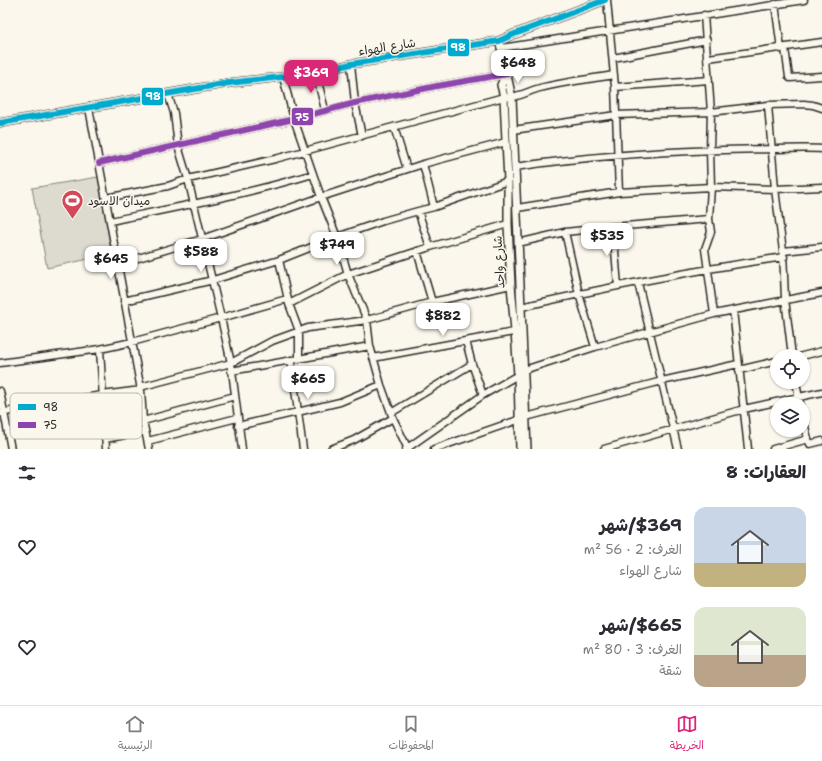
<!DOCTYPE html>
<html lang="ar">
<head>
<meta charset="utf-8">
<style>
	body { margin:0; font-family:"Shantell Sans","Playpen Sans Arabic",sans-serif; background:#f7f7f7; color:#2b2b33; direction:rtl; height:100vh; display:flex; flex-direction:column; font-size:15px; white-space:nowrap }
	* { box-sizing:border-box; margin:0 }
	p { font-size:13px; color:#7c7c81 }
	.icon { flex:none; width:22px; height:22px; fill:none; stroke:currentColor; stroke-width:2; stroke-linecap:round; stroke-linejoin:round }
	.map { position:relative; height:449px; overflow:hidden; direction:ltr }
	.details { display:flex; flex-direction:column; background:#fff; flex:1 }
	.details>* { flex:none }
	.fabs { position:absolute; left:770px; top:349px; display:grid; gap:8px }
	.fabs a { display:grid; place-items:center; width:40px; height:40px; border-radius:50%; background:#fff; box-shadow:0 1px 3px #0004; font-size:20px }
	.price { position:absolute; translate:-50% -34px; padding:0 9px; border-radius:8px; background:#fff; color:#222; font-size:13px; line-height:26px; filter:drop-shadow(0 1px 2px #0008) }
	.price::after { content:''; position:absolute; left:50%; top:24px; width:12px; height:9px; margin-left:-6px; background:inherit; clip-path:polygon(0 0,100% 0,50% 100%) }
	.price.on { background:#db2777; color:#fff }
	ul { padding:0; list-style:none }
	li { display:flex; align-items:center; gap:12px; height:100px; padding:0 16px }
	li span { display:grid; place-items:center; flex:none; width:112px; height:80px; border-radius:12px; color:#555 }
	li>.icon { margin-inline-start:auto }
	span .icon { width:48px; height:48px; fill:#fffc; stroke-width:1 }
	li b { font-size:17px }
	h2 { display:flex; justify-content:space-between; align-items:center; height:48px; padding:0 16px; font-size:17px }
	.dock { display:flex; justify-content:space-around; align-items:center; height:56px; border-top:1px solid #e1e1e2; background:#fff; font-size:11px; color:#7c7c81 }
	.dock a { display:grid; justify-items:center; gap:2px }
	.dock .on { color:#db2777 }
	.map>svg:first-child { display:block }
</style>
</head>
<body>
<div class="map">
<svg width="822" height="449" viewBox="0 0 822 449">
	<rect width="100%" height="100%" fill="#fbf7ec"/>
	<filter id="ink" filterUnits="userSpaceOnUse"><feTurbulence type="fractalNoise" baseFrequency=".025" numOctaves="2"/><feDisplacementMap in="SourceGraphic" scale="8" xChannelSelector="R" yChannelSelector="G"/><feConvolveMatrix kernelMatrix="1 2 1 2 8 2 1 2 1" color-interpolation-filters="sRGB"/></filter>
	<g filter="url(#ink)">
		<path fill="#dddad0" stroke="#84827e" d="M98 177 112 254 47 268 32 188Z"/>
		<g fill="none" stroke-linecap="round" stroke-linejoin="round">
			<defs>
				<path id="minor" d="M607 0 615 87 619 192
					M775 4 781 49
					M704 15 711 112 710 150 711 187 709 219 711 232 705 249 714 314
					M501 48 804 0
					M785 48 789 77 790 78 822 76
					M613 58 707 40
					M708 58 822 42
					M351 64 355 103 362 136
					M316 73 325 110
					M283 77 294 119 321 197 337 237 348 274 367 320 370 346 381 385 393 418 408 449
					M615 87 709 80
					M168 94 174 113 178 146 188 179 221 318 231 363 242 449
					M768 105 775 189 783 251 785 299 792 356
					M89 108 141 390 143 421 149 449
					M394 127 407 169
					M513 130 616 115 711 112 768 105 804 104 813 105 822 108
					M99 163 294 119 355 103 437 86 506 74
					M423 164 434 207
					M515 167C600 154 684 150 770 149 787 149 805 148 822 149
					M106 198 168 186 188 179 275 159 504 97C516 99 528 91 540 88 564 82 589 79 614 75
					M517 208 619 192 711 187 775 189 822 187
					M418 211 430 247
					M110 221C178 207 247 194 313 174
					M613 227 618 286
					M565 232 579 294 595 347
					M518 243 565 232 613 227 709 219
					M417 251 432 302
					M783 251 822 247
					M279 260 289 304 299 331V358
					M118 264 202 239 321 197 423 164 506 142
					M638 283 678 449
					M124 301 213 280 279 260 337 237 383 221 418 211 434 207 508 181
					M289 304 348 274 430 247 508 224
					M521 307C608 287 695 270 784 257
					M733 310 748 449
					M466 341 472 364 483 395
					M100 349 106 449
					M802 356 822 351
					M373 358 519 331
					M291 360 303 449
					M0 363 100 349 132 342 221 318 287 299
					M524 370 595 347 714 314 822 293
					M739 370 777 361
					M231 371 370 346
					M796 382 800 404
					M140 387 231 363 272 341 308 328 367 320 432 302 511 285
					M0 391 11 449
					M0 413 102 395 141 390
					M391 413 472 364
					M526 417 662 381 738 364
					M803 418 808 439
					M143 421 235 396
					M238 426 340 402 381 385
					M105 439 145 431
					M148 441 237 418
					M331 449 354 440 393 418
					M406 449 483 395 518 375
					M434 449 518 420
					M604 449 744 409 822 392
					M773 449 808 439 810 444 822 441"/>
				<path id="tertiary" d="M499 41 501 48 512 98 527 449
					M506 74 501 85 504 97 505 120 508 181V224L511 285 515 331 518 375 520 449
					M0 123 229 83 316 73 351 64 499 41 512 35 605 0"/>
			</defs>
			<use href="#minor" stroke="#2b2b2b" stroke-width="9"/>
			<use href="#tertiary" stroke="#2b2b2b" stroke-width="10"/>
			<use href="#minor" stroke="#fbf7ec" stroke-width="6"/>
			<use href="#tertiary" stroke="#fbf7ec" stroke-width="7"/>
			<defs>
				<path id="bus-1" d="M0 123 229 83 316 73 351 64 499 41 512 35 605 0"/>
				<path id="bus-2" d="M99 163 294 119 355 103 437 86 506 74"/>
			</defs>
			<use href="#bus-1" stroke="#fbf7ec" stroke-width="9"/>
			<use href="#bus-2" stroke="#fbf7ec" stroke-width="9"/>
			<use href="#bus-1" stroke="#00a9ce" stroke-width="6"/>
			<use href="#bus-2" stroke="#8e44ad" stroke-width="6"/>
		</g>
	</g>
	<defs>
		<symbol id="stadium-pin" viewBox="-11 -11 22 30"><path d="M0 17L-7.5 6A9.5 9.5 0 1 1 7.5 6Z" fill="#d1495b" stroke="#fbf7ec"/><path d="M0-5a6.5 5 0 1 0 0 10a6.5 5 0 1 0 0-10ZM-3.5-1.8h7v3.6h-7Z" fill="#fff"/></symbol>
	</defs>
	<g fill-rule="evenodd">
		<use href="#stadium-pin" x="60" y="188" width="25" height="34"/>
	</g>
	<g text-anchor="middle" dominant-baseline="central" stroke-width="3" stroke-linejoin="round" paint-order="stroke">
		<g font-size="12" fill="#2b2b2b" stroke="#fbf7ec">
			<text transform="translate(387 47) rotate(-9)">شارع الهواء</text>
			<text transform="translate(499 262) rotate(-93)">شارع واحد</text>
		</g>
		<g font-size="12" fill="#2b2b2b" stroke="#fbf7ec" text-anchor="start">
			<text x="88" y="201">ميدان الاسود</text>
		</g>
	</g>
	<rect x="10" y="393" width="132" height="46" rx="6" fill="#fbf7ec" stroke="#bdbab2" stroke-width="1"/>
	<rect x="18" y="404" width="18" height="6" fill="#00a9ce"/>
	<rect x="18" y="422" width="18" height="6" fill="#8e44ad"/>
	<g font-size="11" fill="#2b2b2b">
		<text x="43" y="411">98</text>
		<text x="43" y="429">75</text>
	</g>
	<g stroke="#fbf7ec" stroke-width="1.5">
		<rect x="447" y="38" width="23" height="19" rx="4" fill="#00a9ce"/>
		<rect x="141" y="87" width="23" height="19" rx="4" fill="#00a9ce"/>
		<rect x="291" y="107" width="23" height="19" rx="4" fill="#8e44ad"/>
	</g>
	<g font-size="11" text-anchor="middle" font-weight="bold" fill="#fff">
		<text x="458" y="51">98</text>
		<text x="153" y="100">98</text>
		<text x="302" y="121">75</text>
	</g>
</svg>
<div class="fabs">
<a><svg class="icon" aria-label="locate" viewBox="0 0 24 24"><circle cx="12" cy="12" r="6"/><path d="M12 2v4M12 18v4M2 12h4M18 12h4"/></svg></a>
<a><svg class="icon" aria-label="layers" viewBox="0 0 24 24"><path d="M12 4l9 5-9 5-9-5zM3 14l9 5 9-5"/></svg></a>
</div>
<b class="price" style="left:518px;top:84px">$648</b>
<b class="price on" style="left:311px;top:94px">$369</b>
<b class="price" style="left:607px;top:257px">$535</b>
<b class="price" style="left:337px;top:266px">$749</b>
<b class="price" style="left:201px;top:273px">$588</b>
<b class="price" style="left:111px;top:280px">$645</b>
<b class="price" style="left:443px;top:337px">$882</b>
<b class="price" style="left:308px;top:400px">$665</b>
</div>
<section class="details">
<h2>العقارات: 8<svg class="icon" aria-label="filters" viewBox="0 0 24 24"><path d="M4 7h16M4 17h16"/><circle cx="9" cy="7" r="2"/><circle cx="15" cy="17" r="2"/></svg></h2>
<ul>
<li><span style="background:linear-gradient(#c9d6e8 70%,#c2b280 0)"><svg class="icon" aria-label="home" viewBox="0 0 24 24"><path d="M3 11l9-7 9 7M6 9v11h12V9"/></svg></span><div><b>$369/شهر</b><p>الغرف: 2 · 56 m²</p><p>شارع الهواء</p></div><svg class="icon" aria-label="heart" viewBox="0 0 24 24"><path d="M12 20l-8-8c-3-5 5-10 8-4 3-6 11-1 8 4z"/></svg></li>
<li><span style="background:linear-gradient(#dfe7d0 60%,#b9a48a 0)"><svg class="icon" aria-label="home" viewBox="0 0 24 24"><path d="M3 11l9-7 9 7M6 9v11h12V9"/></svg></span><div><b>$665/شهر</b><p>الغرف: 3 · 80 m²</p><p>شقة</p></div><svg class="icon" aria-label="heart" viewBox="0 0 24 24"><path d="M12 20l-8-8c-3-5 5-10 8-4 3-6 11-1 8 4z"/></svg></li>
</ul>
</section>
<nav class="dock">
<a class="on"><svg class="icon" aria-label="map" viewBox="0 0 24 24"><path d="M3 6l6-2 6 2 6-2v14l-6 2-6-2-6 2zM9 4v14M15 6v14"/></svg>الخريطة</a>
<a><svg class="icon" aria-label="saved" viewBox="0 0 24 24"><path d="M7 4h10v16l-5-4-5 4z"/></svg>المحفوظات</a>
<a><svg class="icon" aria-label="home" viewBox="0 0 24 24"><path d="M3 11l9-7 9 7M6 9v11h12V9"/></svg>الرئيسية</a>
</nav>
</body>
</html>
